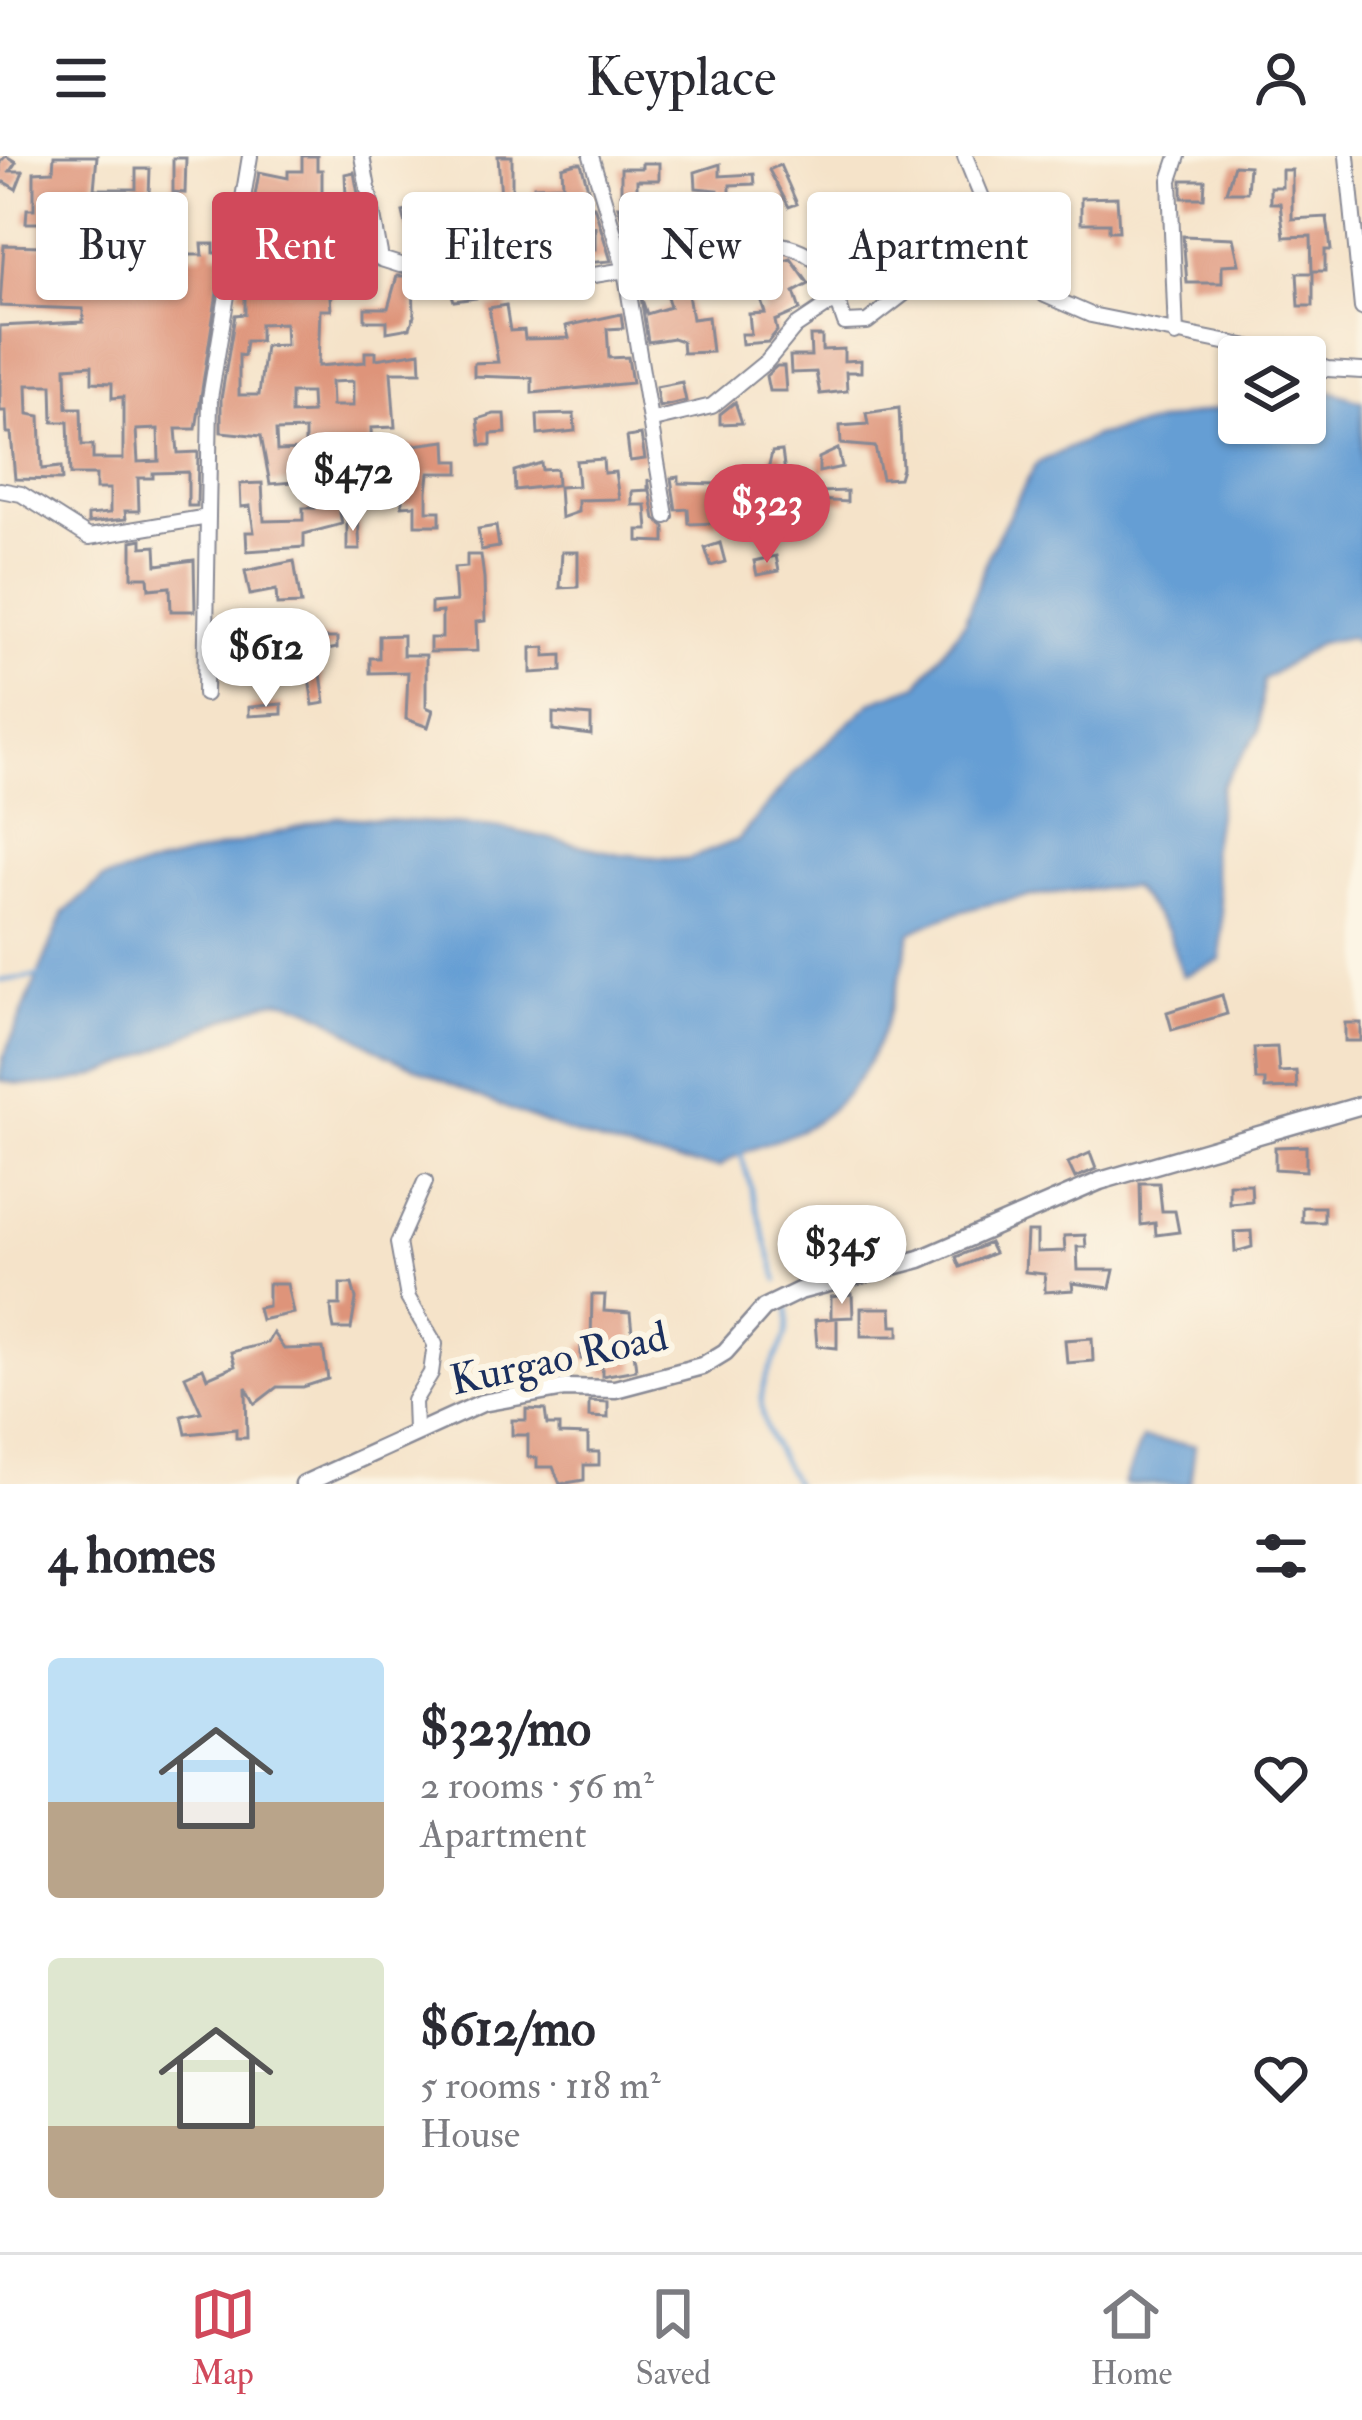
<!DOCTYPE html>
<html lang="en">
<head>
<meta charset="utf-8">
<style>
	body { margin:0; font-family:"IM FELL Double Pica",serif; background:#f7f7f7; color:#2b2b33; height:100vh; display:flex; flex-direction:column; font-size:45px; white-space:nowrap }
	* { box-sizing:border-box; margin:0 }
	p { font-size:39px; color:#7c7c81 }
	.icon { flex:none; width:66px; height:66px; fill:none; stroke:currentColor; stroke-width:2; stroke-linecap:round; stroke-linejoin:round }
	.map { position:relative; height:1328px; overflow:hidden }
	.side { display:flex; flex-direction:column; background:#fff; flex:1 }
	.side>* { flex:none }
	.banner { position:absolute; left:36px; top:36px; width:1290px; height:108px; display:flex; gap:24px }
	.controls { position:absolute; left:1218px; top:180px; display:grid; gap:24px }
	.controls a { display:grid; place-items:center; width:108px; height:108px; border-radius:12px; background:#fff; box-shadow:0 3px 9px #0004; font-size:60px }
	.price { position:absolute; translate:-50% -102px; padding:0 27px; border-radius:42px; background:#fff; color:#222; font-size:39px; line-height:78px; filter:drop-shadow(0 3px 6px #0008) }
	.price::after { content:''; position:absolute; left:50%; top:72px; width:36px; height:27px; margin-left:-18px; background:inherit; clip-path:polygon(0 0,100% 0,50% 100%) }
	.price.current { background:#d1495b; color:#fff }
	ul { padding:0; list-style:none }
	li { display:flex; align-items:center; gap:36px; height:300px; padding:0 48px }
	li span { display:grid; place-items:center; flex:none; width:336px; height:240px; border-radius:12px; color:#555 }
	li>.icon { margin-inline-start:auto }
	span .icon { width:144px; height:144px; fill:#fffc; stroke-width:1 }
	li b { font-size:51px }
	h2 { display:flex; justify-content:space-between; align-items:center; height:144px; padding:0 48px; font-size:51px }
	.chip { padding:0 42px; border-radius:12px; background:#fff; box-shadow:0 3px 9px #0004; font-size:42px; line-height:108px }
	.chip.current { background:#d1495b; color:#fff }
	header { display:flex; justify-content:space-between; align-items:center; height:156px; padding:0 48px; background:#fff; font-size:54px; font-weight:600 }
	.dock { display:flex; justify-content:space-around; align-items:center; height:168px; border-top:3px solid #e1e1e2; background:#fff; font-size:33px; color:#7c7c81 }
	.dock a { display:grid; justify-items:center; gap:6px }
	.dock .current { color:#d1495b }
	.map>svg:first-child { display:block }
</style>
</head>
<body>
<header><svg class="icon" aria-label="menu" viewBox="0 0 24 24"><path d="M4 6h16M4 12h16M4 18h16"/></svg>Keyplace<svg class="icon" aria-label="person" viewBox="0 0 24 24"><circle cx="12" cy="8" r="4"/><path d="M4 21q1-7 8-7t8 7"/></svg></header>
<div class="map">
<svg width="1362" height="1328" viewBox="0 0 1362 1328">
	<rect width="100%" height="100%" fill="#fcf5e5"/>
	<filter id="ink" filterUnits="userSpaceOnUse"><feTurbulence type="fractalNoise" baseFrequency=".00833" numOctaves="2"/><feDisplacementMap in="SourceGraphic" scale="24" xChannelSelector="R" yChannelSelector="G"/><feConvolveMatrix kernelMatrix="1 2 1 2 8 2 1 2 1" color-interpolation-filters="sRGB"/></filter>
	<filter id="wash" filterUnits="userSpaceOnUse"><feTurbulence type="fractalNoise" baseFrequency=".004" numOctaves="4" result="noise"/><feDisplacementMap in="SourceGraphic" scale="48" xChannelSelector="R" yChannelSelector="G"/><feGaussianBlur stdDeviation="2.7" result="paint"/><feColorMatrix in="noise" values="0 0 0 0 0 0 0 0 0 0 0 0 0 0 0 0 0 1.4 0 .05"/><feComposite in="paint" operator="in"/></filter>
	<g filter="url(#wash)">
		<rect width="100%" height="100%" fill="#f5e3c9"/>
		<path fill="#659ed4" stroke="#406699" stroke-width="3" d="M1330 235 1362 245V492L1350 481 1319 487 1263 524 1259 575 1222 629 1211 695 1222 757 1221 804 1183 820 1168 775 1132 731C1064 733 970 744 911 776 893 847 881 917 819 963 789 985 749 988 719 1011 606 1001 492 947 390 900 355 883 325 852 285 845 272 842 254 852 241 857 162 883 88 947 0 924L3 903 64 757 103 723 337 661 497 671 619 698 687 704 738 684 795 616 873 545 918 529 964 467 990 395 1036 308 1095 280 1239 248V267H1305V238Z
			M1142 1283 1195 1289 1190 1328H1124Z"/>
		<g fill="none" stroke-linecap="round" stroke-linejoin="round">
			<path stroke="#659ed4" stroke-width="4.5" d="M0 825 45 819
				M739 992 778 1125
				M788 1149C792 1196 766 1203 762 1239 758 1271 781 1301 795 1328"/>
		</g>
		<g id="blocks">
			<path fill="#de947a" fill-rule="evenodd" d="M6 0 16 6 10 15H23L16 33 4 26 0 32V6Z
				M54 0H97L94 33H136V13H150L147 91 177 90V99H203L202 88H214V97H223L196 273H176L178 297 198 296 197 350H188V316L153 317V322H138L139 355H125L126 363 88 367V359L110 357V333H96V319H70L68 266H53L52 229H27L28 258 40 260 42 313 61 311 62 324 15 323 11 277H7L6 255H0V170L83 166V153L0 150 4 89 42 90 44 67H26L27 53H34V16L53 15ZM92 209V226L112 227V242L123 241V303H93V289H82L81 252H67L66 211ZM158 273 159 305 138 306 136 274Z
				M302 0H317V14H322V77H338L340 135 330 141 331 154H320L318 210 365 206V196H376V203L420 196 421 216H391L395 271 371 272 372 297 326 298 330 323 270 328 261 280 221 276V243L235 159 245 158V139H238L259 16 288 22V15H302ZM300 82H320V102H300ZM266 84H289L290 117H266ZM285 167 286 189 265 190 259 239H239V199L244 200 246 185H260V168ZM353 225V250H332L331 226ZM291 237H311L312 257 291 258ZM305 274V294L277 295 276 275Z
				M498 0H512V40L501 41Z
				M173 2H186L185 37 173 36Z
				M576 7H581L591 43H561L554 76H530L534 30 563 29 562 11Z
				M642 7H659V24H637V45H621V12H642Z
				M720 8V20L753 18 754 28 730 29V52H718V34L696 32 695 16Z
				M780 9 797 48 789 51 769 14Z
				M1234 9 1249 10 1247 36H1226Z
				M1282 14H1292V63L1327 61 1331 94H1325V115H1312L1311 80 1284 81 1280 47H1270V31H1282Z
				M354 16 370 105V106H361V85H348L345 18Z
				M1182 24H1205L1204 42H1182Z
				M1117 41 1119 75H1109V67H1081V42Z
				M430 50 436 75 409 81 403 56Z
				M583 50H594L611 105 531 111V102H551L549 92 595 93V71H588Z
				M618 50H628V74L637 73 641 100 633 101Z
				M665 50 694 53V63L708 56 716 74 707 79 689 74 690 65 665 64Z
				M465 70 466 78 484 76 489 98H442L440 72Z
				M1183 80 1233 82 1239 108 1222 109V127H1187Z
				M791 103 809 128 794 136 800 154 775 165 777 175 768 186 742 188 741 178H751L749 158 765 157 760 142 779 137 771 109Z
				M717 111 693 117 694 124 686 126 692 163 708 161 712 196 683 197 682 185 673 182 648 186 641 141 647 158 670 151 661 120Z
				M1297 117H1313V150H1299Z
				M397 120H413L414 160 410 172 387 176V165H365V152H388Z
				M446 120H475L476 142 454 145Z
				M506 149 510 175 524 174 525 183 569 182 566 170 621 158 623 172 607 173 609 202 628 201 632 227 532 237V222L474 220V207L498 206 489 152Z
				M810 180H822V194L844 193V205L861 204V216H846L847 235 820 238 816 216 791 217 790 200H811Z
				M777 210H784L786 235H769L766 220Z
				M682 226 686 245 659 251 656 231Z
				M735 246 742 267 720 268V258Z
				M899 252 902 312 899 322 882 323 875 291 841 288 840 270 868 268 866 257Z
				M494 258H505L506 277 491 278V289H481L478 263Z
				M574 258 575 275 538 279 537 259Z
				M641 279 645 303 630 305 627 281Z
				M446 285 447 305H459V317H429L427 335V355H440V369H415V349L402 350V329H374V294Z
				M838 293 842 311 819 316V302Z
				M782 295 785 317 767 318 772 296Z
				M603 303 604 317 615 316 619 343 578 344V356L561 362 559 331 578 330 576 305Z
				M541 307 542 314 556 313 557 329 515 334 514 315Z
				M679 321V327L718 328V367L689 368 688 353 676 354 671 322Z
				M648 323 655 363 665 371V386L638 385V374H648L646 349H632V335L648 334Z
				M262 327 264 365 303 364V352H315V346H338L342 368 304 378V391L247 395 246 376H254L250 350 241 351 240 328Z
				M762 329H772L773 346 781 345 784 367 765 368 762 358 736 365 730 331 741 330 742 350 764 346Z
				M820 331V336L847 335V346L801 343 800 332Z
				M347 361H358L360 394H347Z
				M496 370 499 391 481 394 478 373Z
				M142 383V391L156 390 157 409 194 404 195 455H171L170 431 149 433 148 421H132V385Z
				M720 387 725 406 711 410 705 392Z
				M562 396H578V431L560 432Z
				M467 399H481L484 422 485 465 476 466 477 495 430 496V482H442V456L431 457V447L456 445 454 412 467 411Z
				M776 400 779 415 757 419 754 405Z
				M294 405 301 448 277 449 276 434 250 439 245 415Z
				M259 479H271L270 512H255Z
				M403 479V499H426V551L433 554 428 571 406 563 408 516 370 517V502H379V480Z
				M299 482H337V492L318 496 325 547 313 549 306 501H298Z
				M545 491V500L562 499V515L531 517V492Z
				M282 548V558L249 560V551Z
				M553 557 591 560V579L553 574Z
				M1222 839 1227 858 1172 874 1167 856Z
				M1345 867H1361V885H1345Z
				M1277 891 1279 916 1296 915 1297 932 1265 933V924H1256L1254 892Z
				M1306 990V1015L1275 1013V991Z
				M1090 997 1096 1013 1075 1022 1068 1007Z
				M1140 1027H1159L1162 1055H1175L1179 1076 1156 1079 1155 1067 1141 1069Z
				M1229 1028H1251L1252 1045 1229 1047Z
				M1302 1051H1324V1066H1302Z
				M882 1074 876 1101 864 1102V1075Z
				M1251 1075 1252 1091 1235 1096 1234 1076Z
				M1027 1076H1037V1096L1065 1095 1064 1080 1085 1079 1086 1091H1077L1078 1114H1114L1110 1132 1072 1127 1073 1134 1045 1136V1118L1025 1116Z
				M989 1087 994 1097 960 1111 956 1101Z
				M268 1128H287L293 1157 261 1164 258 1152 268 1150Z
				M340 1128H352L356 1143 351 1173H334L332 1163 331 1149H340Z
				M852 1138 853 1161 831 1162V1141Z
				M592 1139H605L604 1155 630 1157 636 1214 602 1220V1203H581V1188H591Z
				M861 1152H891L892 1170H899V1180H861Z
				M837 1162V1192L817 1190 815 1164Z
				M273 1177 284 1193 323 1192 328 1223 303 1231H277L255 1248 246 1231 247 1282H236V1273L186 1278 182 1260 201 1256 185 1220 203 1212 207 1222 235 1210 231 1196 267 1187Z
				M1092 1182 1093 1205 1067 1207 1065 1184Z
				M589 1245 608 1246V1262L589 1261Z
				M526 1253 545 1254 547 1269H559V1278L588 1279V1296H599V1309H584V1324L560 1328 553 1311H537V1302L528 1301V1279H512V1264H526Z"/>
		</g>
	</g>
	<g filter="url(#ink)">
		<use href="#blocks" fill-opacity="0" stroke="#888994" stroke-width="3"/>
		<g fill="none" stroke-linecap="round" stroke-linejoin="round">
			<defs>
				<path id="minor" d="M362 0 381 103 400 109H485L524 123 594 119 782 89C827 98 831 127 845 167L867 166 914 130 998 81 965 0
					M591 0 625 114 666 360
					M1347 0 1362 152
					M998 81 1045 139 1091 159 1298 201
					M1176 179 1170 24 1178 0
					M1305 204 1327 213 1362 215
					M653 264 712 250 767 205 795 171 837 143
					M0 334 21 338 89 381 208 361
					M205 538 210 242 250 0
					M415 1275 414 1245 431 1217 435 1188 408 1142 398 1087 425 1026"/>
				<path id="tertiary" d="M304 1328 482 1247 565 1232 615 1233 702 1210 725 1196 764 1152 799 1135 920 1103 1100 1025 1362 949"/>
			</defs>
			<use href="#minor" stroke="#888994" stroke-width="18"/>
			<use href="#tertiary" stroke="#888994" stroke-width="21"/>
			<use href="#minor" stroke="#fff" stroke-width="14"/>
			<use href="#tertiary" stroke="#fff" stroke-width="16"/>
		</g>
	</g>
	<g text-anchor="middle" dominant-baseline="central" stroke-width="12" stroke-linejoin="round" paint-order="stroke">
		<g font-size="42" fill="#1b2f5e" stroke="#fcf5e5">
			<text transform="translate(559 1203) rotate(-12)">Kurgao Road</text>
		</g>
	</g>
</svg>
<div class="controls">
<a><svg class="icon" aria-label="layers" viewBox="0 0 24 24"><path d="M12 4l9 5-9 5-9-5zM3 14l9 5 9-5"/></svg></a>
</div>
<b class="price" style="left:353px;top:378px">$472</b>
<b class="price current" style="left:767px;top:410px">$323</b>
<b class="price" style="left:266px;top:554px">$612</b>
<b class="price" style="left:842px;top:1151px">$345</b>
<div class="banner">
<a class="chip">Buy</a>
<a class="chip current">Rent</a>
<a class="chip">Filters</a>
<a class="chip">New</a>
<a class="chip">Apartment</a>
</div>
</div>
<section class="side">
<h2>4 homes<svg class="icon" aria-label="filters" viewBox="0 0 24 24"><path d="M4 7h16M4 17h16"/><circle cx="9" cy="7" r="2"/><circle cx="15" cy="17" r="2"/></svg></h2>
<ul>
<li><span style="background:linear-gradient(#bfe0f5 60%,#b9a48a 0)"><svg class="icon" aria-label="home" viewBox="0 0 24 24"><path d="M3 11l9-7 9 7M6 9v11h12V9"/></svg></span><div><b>$323/mo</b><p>2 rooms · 56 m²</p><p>Apartment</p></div><svg class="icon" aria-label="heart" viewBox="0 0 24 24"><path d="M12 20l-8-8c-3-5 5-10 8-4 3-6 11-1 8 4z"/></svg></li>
<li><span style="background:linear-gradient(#dfe7d0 70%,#b9a48a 0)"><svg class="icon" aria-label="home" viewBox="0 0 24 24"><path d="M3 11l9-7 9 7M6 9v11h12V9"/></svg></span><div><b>$612/mo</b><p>5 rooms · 118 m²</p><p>House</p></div><svg class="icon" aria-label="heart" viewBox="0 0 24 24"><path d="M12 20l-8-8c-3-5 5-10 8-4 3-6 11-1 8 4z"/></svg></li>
</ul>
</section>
<nav class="dock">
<a class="current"><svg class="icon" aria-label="map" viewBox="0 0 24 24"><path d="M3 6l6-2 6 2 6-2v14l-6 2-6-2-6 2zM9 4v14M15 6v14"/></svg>Map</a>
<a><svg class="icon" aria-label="saved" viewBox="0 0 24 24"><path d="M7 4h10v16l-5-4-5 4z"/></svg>Saved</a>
<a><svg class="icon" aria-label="home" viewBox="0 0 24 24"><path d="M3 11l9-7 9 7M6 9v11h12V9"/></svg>Home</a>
</nav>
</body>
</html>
